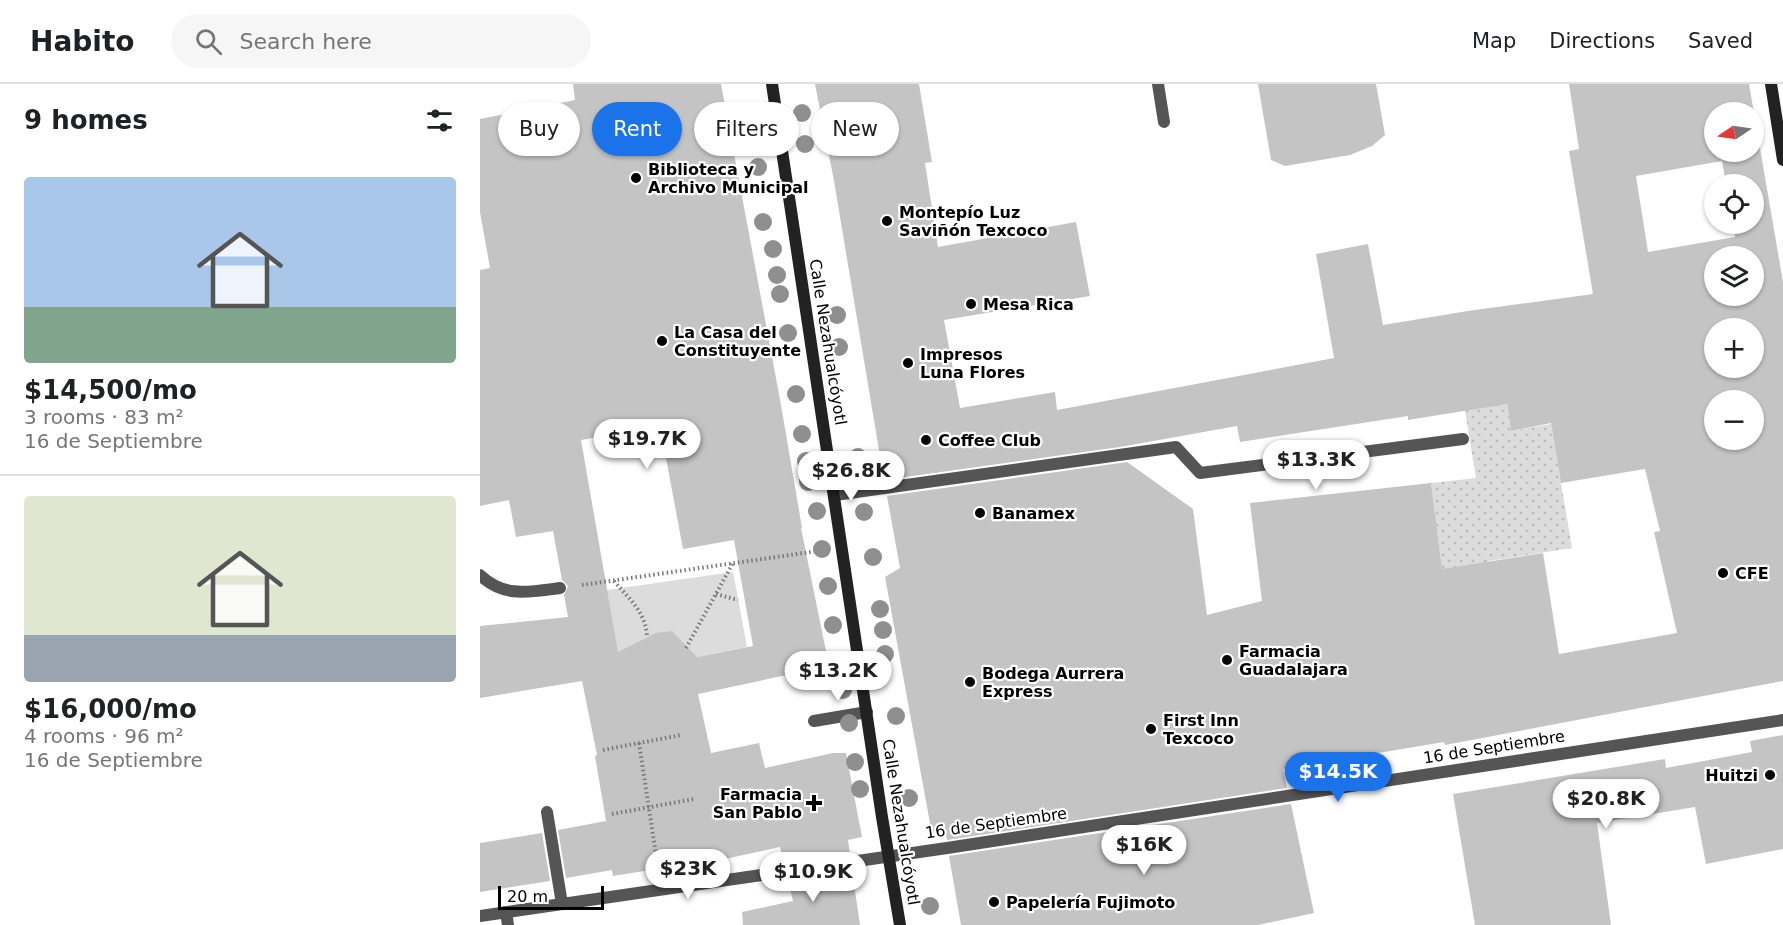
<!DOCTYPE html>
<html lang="en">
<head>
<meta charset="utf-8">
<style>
	body { margin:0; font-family:"DejaVu Sans",sans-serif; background:#f6f6f6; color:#202124; height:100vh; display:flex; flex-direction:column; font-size:22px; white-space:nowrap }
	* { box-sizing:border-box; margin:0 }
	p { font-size:20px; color:#757577 }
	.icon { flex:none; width:33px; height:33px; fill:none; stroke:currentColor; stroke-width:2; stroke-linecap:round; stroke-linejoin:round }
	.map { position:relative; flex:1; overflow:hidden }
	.drawer { display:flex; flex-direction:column; background:#fff; width:480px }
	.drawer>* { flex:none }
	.hud { position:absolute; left:18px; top:18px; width:570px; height:54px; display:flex; gap:12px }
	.needle { width:39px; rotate:257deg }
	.fabs { position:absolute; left:1224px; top:18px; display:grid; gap:12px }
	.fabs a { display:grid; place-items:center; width:60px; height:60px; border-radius:50%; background:#fff; box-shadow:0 2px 4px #0004; font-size:30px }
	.scale { position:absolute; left:18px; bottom:15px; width:106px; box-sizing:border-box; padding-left:6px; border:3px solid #000; border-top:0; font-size:16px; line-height:21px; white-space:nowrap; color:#000; -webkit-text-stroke:4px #fff; paint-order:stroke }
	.price { position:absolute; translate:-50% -51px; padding:0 14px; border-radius:21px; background:#fff; color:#222; font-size:20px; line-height:39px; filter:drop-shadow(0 2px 3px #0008) }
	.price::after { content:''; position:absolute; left:50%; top:36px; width:18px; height:14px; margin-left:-9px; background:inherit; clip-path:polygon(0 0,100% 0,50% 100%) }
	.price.on { background:#1a73e8; color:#fff }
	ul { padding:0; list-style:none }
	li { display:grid; align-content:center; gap:12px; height:318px; padding:0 24px }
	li+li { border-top:2px solid #e0e0e0 }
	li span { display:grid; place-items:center; height:186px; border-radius:6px; color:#555 }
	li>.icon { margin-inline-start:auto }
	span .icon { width:108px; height:108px; fill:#fffc; stroke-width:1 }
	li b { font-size:26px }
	h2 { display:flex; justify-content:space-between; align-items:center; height:72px; padding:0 24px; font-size:26px }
	.chip { padding:0 21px; border-radius:27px; background:#fff; box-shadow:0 2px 4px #0004; font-size:21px; line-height:54px }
	.chip.on { background:#1a73e8; color:#fff }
	header { display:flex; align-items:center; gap:36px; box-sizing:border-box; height:84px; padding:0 30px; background:#fff; border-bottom:2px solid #e0e0e0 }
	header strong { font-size:28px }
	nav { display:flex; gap:33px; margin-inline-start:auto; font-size:21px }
	.search { width:420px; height:54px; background:#f6f6f6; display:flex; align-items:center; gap:15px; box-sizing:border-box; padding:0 21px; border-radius:33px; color:#757577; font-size:22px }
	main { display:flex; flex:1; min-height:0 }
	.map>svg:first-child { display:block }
</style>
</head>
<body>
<header>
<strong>Habito</strong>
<div class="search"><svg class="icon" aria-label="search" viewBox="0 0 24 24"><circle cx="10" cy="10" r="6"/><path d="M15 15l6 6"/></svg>Search here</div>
<nav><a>Map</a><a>Directions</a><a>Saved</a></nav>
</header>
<main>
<section class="drawer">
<h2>9 homes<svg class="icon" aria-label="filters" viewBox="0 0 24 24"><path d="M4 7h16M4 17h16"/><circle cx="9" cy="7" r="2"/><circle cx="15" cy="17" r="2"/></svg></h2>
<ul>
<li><span style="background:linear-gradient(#a9c7e8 70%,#7fa58c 0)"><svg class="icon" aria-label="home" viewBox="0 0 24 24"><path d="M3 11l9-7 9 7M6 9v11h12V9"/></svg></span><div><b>$14,500/mo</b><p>3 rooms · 83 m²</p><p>16 de Septiembre</p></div></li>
<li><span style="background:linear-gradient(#dfe7d0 75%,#9aa5b1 0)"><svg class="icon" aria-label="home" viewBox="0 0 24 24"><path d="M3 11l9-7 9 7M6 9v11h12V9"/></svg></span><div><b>$16,000/mo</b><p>4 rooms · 96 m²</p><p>16 de Septiembre</p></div></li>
</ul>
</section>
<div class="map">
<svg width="1303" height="841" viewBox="0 0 1303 841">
	<defs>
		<pattern id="grass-dots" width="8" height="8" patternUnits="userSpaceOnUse" patternTransform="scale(1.5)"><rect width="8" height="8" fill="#dcdcdc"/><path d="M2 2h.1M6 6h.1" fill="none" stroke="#bbb" stroke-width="1.8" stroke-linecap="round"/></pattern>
	</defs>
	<rect width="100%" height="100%" fill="#fff"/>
	<path fill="url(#grass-dots)" d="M1012 224 1031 347 1071 340 1092 464 1009 477 964 504 951 399 996 394 969 230Z"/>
	<path fill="#dcdcdc" d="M253 488 267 563 141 588 127 506Z"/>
	<path fill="#c4c4c4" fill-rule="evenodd" d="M93 0H241L301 321 322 444H321L349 582 218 610 231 669 279 659 285 684 353 669H366L382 753 368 756 370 770 304 779 300 763 190 787 189 783 133 792 132 786 86 794 78 746 126 737 115 672 117 671 102 597 0 614V542L88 533 84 511 88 502 82 496 73 447 36 453 29 416 0 422V186L10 184 0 128V35L95 16ZM180 342 203 465 254 456 273 562 217 573 192 547 176 549 138 568 101 356Z
		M335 0H439L452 78 445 79 458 163 596 138 610 212 464 236 480 324 575 308 577 326 854 274 836 170 888 160 903 241 988 227 1113 210 1089 67 1099 65 1089 0H1269L1303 198V597L965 661 964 658 803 685 807 704 467 756 465 747 452 750 405 493 420 484 407 412 647 378 713 425 727 531 782 517 770 419 951 399 962 485 1063 469 1079 570 1197 549 1174 448 1180 447 1165 385 1081 399 1071 339 1031 347 1027 320 928 336V332L760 358 757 342 640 363 404 396 354 97ZM1234 28H1274V68H1234ZM1242 77 1246 100H1274V140H1253L1255 153 1168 168 1156 92ZM1234 172H1274V212H1234ZM1234 244H1274V284H1234ZM1234 316H1274V356H1234Z
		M778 0H896L905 51 892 62 870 71 805 82 791 76Z
		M1303 651V765L1226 780 1215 723 1117 739 1131 841H995L973 710 1185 675 1186 684 1272 668 1270 657Z
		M811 720 834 829 778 841H481L469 772Z
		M62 749 70 797 0 808V759Z
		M372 786 380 841H263L262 828 313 817 308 796Z"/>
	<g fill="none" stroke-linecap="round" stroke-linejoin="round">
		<path stroke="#777" stroke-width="4" stroke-dasharray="1.5 3" stroke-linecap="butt" d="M134 497C149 515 166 528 167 553
			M102 501 338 467
			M236 510 258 516
			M206 564 253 479
			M159 659 178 784
			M123 666 201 651
			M132 730 214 715"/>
		<path stroke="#555" stroke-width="12" d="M678 0 684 38
			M0 491C24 514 49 508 80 504
			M26 828 28 841"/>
		<path stroke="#555" stroke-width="12" d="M355 411 696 363 720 389 983 355
			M334 637 387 628
			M67 728 82 820
			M0 832 467 764 1303 636"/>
		<path stroke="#222" stroke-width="12" d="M292 0 402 733 420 841
			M1291 0 1303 76"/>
	</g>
	<g fill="#8f8f8f">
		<circle cx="322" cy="29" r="9"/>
		<circle cx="273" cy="42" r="9"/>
		<circle cx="325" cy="60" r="9"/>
		<circle cx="278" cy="83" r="9"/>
		<circle cx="283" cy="138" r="9"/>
		<circle cx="293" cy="165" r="9"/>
		<circle cx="297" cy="191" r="9"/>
		<circle cx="300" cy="210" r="9"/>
		<circle cx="357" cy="231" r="9"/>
		<circle cx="308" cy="249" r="9"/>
		<circle cx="359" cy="263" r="9"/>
		<circle cx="316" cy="310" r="9"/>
		<circle cx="322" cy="350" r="9"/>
		<circle cx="378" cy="373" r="9"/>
		<circle cx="326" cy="377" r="9"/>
		<circle cx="328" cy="398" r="9"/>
		<circle cx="337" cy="427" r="9"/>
		<circle cx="384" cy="428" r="9"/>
		<circle cx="342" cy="465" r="9"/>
		<circle cx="393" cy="473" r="9"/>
		<circle cx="348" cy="502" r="9"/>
		<circle cx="400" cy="525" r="9"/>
		<circle cx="353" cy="541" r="9"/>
		<circle cx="403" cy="546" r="9"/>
		<circle cx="405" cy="570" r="9"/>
		<circle cx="358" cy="579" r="9"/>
		<circle cx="363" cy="606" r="9"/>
		<circle cx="416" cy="632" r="9"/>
		<circle cx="369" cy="639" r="9"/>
		<circle cx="375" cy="678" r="9"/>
		<circle cx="380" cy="705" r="9"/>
		<circle cx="429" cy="714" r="9"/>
		<circle cx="450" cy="822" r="9"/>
	</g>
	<g fill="#000" stroke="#fff" stroke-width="2">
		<circle cx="156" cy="94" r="6"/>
		<circle cx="407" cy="137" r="6"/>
		<circle cx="491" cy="220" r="6"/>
		<circle cx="182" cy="257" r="6"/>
		<circle cx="428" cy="279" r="6"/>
		<circle cx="446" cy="356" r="6"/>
		<circle cx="500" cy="429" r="6"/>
		<circle cx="1243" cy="489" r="6"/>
		<circle cx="747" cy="576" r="6"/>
		<circle cx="490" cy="598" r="6"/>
		<circle cx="671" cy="645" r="6"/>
		<circle cx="1290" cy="691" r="6"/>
		<path d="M331 710h6v6h6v6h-6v6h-6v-6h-6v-6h6z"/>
		<circle cx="514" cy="818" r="6"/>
	</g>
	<g text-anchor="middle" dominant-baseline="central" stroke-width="4.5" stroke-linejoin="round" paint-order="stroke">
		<g font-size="16" font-weight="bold" fill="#000" stroke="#fff" text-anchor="start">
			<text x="168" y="85">Biblioteca y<tspan x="168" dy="18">Archivo Municipal</tspan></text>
			<text x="419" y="128">Montepío Luz<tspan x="419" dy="18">Saviñón Texcoco</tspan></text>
			<text x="503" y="220">Mesa Rica</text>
			<text x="194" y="248">La Casa del<tspan x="194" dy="18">Constituyente</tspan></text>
			<text x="440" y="270">Impresos<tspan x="440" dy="18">Luna Flores</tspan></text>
			<text x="458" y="356">Coffee Club</text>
			<text x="512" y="429">Banamex</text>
			<text x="1255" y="489">CFE</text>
			<text x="759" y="567">Farmacia<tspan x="759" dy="18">Guadalajara</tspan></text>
			<text x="502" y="589">Bodega Aurrera<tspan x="502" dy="18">Express</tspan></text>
			<text x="683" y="636">First Inn<tspan x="683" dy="18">Texcoco</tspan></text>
			<text x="1278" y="691" text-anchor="end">Huitzi</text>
			<text x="322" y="710" text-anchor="end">Farmacia<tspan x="322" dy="18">San Pablo</tspan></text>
			<text x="526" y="818">Papelería Fujimoto</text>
		</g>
		<g font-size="16" fill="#000" stroke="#fff">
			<text transform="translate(348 258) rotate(81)">Calle Nezahualcóyotl</text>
			<text transform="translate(1014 663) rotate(-9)">16 de Septiembre</text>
			<text transform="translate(421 738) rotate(81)">Calle Nezahualcóyotl</text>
			<text transform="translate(516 739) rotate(-8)">16 de Septiembre</text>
		</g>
	</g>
</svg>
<div class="fabs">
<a><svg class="needle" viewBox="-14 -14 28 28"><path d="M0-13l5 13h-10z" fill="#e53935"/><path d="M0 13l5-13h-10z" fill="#757577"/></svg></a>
<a><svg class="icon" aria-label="locate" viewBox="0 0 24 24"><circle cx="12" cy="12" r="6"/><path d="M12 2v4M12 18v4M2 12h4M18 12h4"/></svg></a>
<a><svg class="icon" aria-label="layers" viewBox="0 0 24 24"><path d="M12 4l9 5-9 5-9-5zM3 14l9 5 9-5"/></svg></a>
<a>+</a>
<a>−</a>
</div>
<div class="scale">20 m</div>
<b class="price" style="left:167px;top:386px">$19.7K</b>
<b class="price" style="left:836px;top:407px">$13.3K</b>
<b class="price" style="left:371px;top:418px">$26.8K</b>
<b class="price" style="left:358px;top:618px">$13.2K</b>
<b class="price on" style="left:858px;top:719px">$14.5K</b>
<b class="price" style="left:1126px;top:746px">$20.8K</b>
<b class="price" style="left:664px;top:792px">$16K</b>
<b class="price" style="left:208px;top:816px">$23K</b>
<b class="price" style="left:333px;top:819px">$10.9K</b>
<div class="hud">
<a class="chip">Buy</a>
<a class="chip on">Rent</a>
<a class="chip">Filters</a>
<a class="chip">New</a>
</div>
</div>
</main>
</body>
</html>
